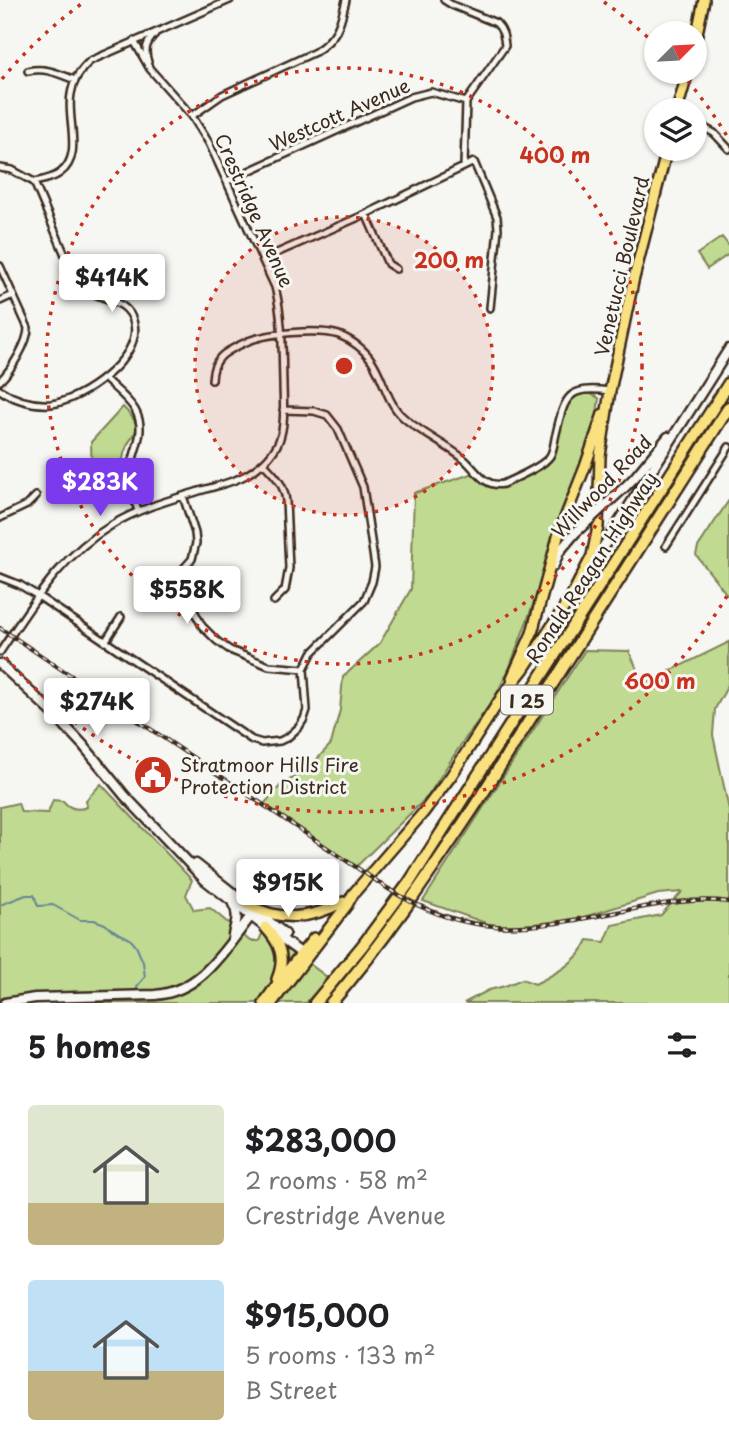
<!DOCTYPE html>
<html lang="en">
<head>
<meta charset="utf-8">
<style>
	body { margin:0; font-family:"Playpen Sans",sans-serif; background:#f6f6f6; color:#202124; height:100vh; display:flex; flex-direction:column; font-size:26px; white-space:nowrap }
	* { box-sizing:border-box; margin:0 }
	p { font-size:23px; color:#757577 }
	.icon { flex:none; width:38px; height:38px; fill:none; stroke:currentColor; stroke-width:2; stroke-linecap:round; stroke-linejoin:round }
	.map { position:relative; height:1003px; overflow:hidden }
	.details { display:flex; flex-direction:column; background:#fff; flex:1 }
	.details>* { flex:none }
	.needle { width:46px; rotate:66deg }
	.fabs { position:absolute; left:644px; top:21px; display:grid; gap:14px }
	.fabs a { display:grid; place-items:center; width:63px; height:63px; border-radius:50%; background:#fff; box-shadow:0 2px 5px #0004; font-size:35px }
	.price { position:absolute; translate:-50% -60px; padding:0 16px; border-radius:7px; background:#fff; color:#222; font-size:23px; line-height:46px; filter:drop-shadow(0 2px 4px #0008) }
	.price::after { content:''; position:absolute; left:50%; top:42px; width:21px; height:16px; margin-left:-10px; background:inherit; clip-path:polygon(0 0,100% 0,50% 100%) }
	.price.on { background:#7c3aed; color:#fff }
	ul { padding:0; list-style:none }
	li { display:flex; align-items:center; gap:21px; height:175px; padding:0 28px }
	li span { display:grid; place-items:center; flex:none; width:196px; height:140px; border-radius:7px; color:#555 }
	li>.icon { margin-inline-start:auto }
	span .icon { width:84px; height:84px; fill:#fffc; stroke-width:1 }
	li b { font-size:30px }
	h2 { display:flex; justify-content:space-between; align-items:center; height:84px; padding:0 28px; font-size:30px }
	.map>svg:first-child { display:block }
</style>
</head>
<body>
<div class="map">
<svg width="729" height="1003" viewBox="0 0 729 1003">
	<rect width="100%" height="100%" fill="#f6f6f2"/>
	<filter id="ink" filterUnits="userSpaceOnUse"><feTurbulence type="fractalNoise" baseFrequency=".0143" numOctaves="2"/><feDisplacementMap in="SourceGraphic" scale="14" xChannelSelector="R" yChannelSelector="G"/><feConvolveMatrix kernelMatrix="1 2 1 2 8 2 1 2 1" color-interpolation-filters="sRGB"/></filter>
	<g filter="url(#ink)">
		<path fill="#c0da91" stroke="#7e8258" stroke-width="2" d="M722 237 729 246V254L707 269 697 254Z
			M581 389 599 398 593 444 509 669 495 697 460 746 428 796 356 867 263 805 282 784 306 771 331 744 340 710 343 677 380 643 411 589 414 493 477 472 488 484H503L542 463 552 451 564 405Z
			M123 407C149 433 131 429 124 454 121 465 122 477 123 488L85 496 92 477 91 442Z
			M729 500V597L696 555 698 547Z
			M729 642V678L728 685 715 709 713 735 729 810V1003H464L489 990 505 986 522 979 535 984C557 973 578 962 588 940L605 942 612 925 661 915 682 892 658 894 571 921 500 928 423 901 585 650 629 651 644 684Z
			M101 784 192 880 186 895 194 910 210 908 250 941H259L264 929 328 978 306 1003H0V807L18 803 21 812 48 813 53 800 63 801C69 808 77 811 87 807L86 800Z"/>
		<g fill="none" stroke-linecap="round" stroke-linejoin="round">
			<path stroke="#668594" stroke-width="2" d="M0 905 26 895H34L38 906 53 905 80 920H94L105 924 111 929 130 939 136 946 143 962 145 977 138 985 135 993"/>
			<defs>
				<path id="street" d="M444 0 452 5 496 23C503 30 504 36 505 46L466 102 464 166
					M148 62C144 50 146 43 155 34
					M28 71C46 67 59 74 75 80
					M192 116 222 95 315 52C338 37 340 25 346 0
					M695 123 714 133 729 149
					M0 168 12 170 34 182
					M227 181 411 97 431 92 466 102
					M34 182C43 180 52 179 60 173 84 156 66 119 71 94 73 81 80 70 90 61L230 0
					M366 214 388 264 396 269
					M263 259 366 214 474 162 497 217 498 229 490 308
					M0 266 28 328C28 343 11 370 0 381
					M0 301 13 295
					M104 378C114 388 128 398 135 410 148 432 132 451 130 474 129 487 134 498 138 511
					M212 380C213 357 225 352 244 343 264 333 318 328 339 335 352 340 365 350 372 361 384 379 387 403 403 417 422 434 446 444 465 460 477 471 485 488 503 484 515 478 543 467 550 456 554 450 554 441 556 434 565 395 568 386 610 391
					M0 390C15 400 33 405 51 404 81 401 142 358 134 324 129 300 106 301 88 291 82 288 78 282 74 276L34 182
					M263 463C275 475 284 484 286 501L289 568 285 590 274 601
					M183 496 195 533 196 543 192 559 184 568V587L188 599 202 626 217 641 230 650 269 666 304 669
					M0 518 27 505 36 496
					M666 546 729 447
					M0 577 20 585 38 596 252 740 262 743 280 741 288 737 299 727 304 719 307 710 304 669 312 653 364 601 372 582 375 567 363 487 338 429 327 415 314 411 283 410
					M105 642 121 617
					M0 652C33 603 60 556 112 525 141 507 174 499 206 489 220 485 234 482 246 475 260 467 273 455 279 441 286 423 283 401 283 383 282 351 283 318 275 287L209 143 192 116 150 69 134 41"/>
				<path id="secondary" d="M625 487 635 477 668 437
					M554 565 559 552 575 533
					M586 574 729 349
					M0 664 54 714 83 745 125 796 205 880 265 927 301 953 308 955
					M196 864 285 934
					M233 904C240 915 235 924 233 935
					M5 1003 35 998 155 995C202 991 224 950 251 916"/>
				<path id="primary" d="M695 43 704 0
					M677 110 688 72
					M512 678 532 633 559 533 585 467 603 414
					M246 904C281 922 309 920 343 902
					M265 927C280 943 286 958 277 979
					M264 1003 280 980 314 938
					M272 1003 347 905 353 894 423 813 451 776 503 695 523 670 571 597 592 556 598 527 600 456 610 391 633 282 667 149"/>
				<path id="highway" d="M315 1003 363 945 409 883 729 383
					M331 1003C385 941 430 873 476 804L729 407"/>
			</defs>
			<use href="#street" stroke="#3b2a1e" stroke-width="10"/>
			<use href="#secondary" stroke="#3b2a1e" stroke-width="13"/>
			<use href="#primary" stroke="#3b2a1e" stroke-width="14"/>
			<use href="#highway" stroke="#3b2a1e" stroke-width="15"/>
			<use href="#street" stroke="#f6f6f2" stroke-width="5"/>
			<use href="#secondary" stroke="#f6f6f2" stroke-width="8"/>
			<use href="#primary" stroke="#fae180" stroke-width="9"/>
			<use href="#highway" stroke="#fae180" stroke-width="10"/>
			<defs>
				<path id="rail" d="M0 628 387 888C477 945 536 927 634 909 665 903 697 898 729 902"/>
			</defs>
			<use href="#rail" stroke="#3b2a1e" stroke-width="4.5"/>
			<use href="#rail" stroke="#f6f6f2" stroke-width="2" stroke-dasharray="5" stroke-linecap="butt"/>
			<defs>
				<path id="secondary-bridge" d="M575 533 625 487"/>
			</defs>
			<use href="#secondary-bridge" stroke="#3b2a1e" stroke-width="13" stroke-linecap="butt"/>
			<use href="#secondary-bridge" stroke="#f6f6f2" stroke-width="8"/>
		</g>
	</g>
	<circle cx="344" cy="366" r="149" fill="#c8321e" fill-opacity=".12"/>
	<g fill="none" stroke="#c8321e" stroke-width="3.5" stroke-dasharray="3.5 7">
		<circle cx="344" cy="366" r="149"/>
		<circle cx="344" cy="366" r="298"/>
		<path d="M727 596A447 447 0 0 1 2 653M2 79A447 447 0 0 1 84 2M604 2A447 447 0 0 1 655 44M681 73A447 447 0 0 1 727 136"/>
	</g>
	<defs>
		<symbol id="civic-disc" viewBox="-11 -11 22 22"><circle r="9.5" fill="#c8321e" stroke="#f6f6f2"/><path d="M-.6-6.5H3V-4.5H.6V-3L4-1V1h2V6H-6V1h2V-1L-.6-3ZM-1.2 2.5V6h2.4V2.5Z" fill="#fff"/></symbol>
	</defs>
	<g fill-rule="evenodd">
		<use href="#civic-disc" x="131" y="753" width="44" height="44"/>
	</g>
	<g text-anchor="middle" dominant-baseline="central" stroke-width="6" stroke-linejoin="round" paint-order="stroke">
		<rect fill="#f6f6f2" stroke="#73675e" stroke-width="2" x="501" y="685.5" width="52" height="29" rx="5"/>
		<g font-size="18" font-weight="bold" fill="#3b2a1e">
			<text x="527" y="700">I 25</text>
		</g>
		<g font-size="19" fill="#3b2a1e" stroke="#f6f6f2">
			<text transform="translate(339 114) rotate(-24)">Westcott Avenue</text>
			<text transform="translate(255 210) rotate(66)">Crestridge Avenue</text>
			<text transform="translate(621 266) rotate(-77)">Venetucci Boulevard</text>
			<text transform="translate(601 486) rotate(-46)">Willwood Road</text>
			<text transform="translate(591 567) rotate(-57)">Ronald Reagan Highway</text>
		</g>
		<g font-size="19" fill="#3b2a1e" stroke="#f6f6f2" text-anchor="start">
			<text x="180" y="764">Stratmoor Hills Fire<tspan x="180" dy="22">Protection District</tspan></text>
		</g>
	</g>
	<circle cx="344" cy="366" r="10" fill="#c8321e" stroke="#f6f6f2" stroke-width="3.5"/>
	<g font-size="21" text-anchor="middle" font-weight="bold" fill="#c8321e" stroke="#f6f6f2" stroke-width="6" stroke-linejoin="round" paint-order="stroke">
		<text x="555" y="163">400 m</text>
		<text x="449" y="268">200 m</text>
		<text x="660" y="689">600 m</text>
	</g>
</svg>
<div class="fabs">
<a><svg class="needle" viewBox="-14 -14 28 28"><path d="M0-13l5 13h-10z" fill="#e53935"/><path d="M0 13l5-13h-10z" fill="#757577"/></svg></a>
<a><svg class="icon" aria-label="layers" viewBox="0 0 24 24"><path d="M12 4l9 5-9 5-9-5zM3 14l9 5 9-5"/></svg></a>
</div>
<b class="price" style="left:112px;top:314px">$414K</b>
<b class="price on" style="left:100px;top:518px">$283K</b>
<b class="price" style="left:187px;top:626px">$558K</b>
<b class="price" style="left:97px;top:738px">$274K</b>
<b class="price" style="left:288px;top:919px">$915K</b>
</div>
<section class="details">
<h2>5 homes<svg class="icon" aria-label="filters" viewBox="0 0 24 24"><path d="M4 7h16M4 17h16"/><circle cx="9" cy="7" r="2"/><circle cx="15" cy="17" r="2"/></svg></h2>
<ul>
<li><span style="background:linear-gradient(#dfe7d0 70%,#c2b280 0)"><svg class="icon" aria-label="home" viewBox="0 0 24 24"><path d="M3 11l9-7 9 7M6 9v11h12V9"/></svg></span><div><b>$283,000</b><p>2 rooms · 58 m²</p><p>Crestridge Avenue</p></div></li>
<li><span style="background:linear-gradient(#bfe0f5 65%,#c2b280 0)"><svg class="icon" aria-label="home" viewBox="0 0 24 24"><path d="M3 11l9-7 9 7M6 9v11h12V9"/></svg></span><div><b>$915,000</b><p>5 rooms · 133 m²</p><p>B Street</p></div></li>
</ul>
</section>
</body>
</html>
